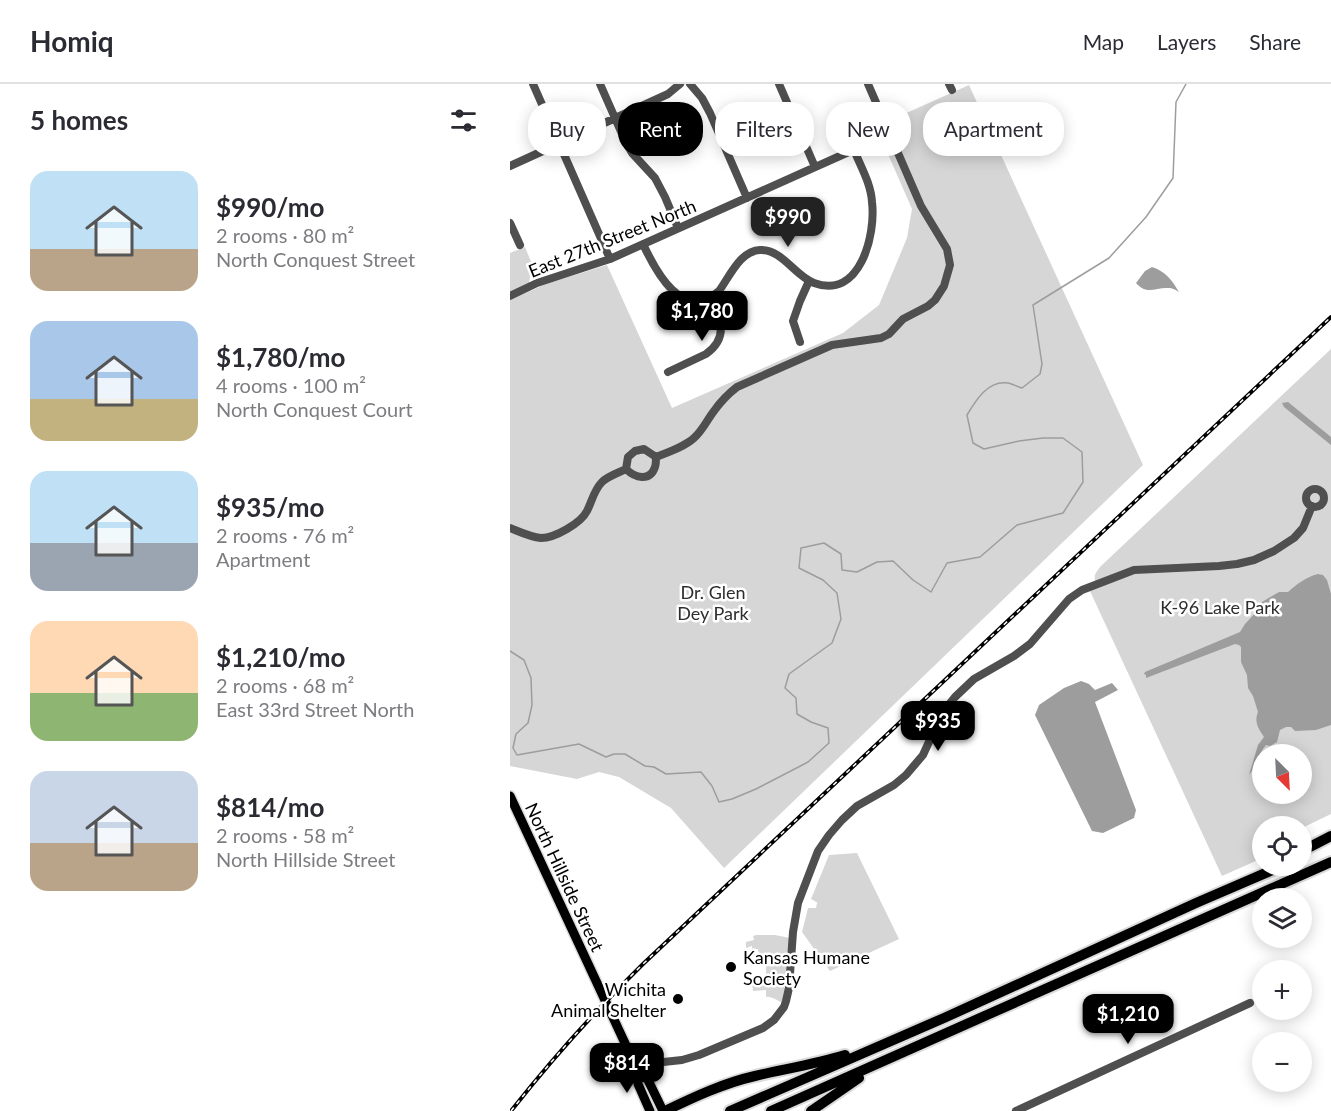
<!DOCTYPE html>
<html lang="en">
<head>
<meta charset="utf-8">
<style>
	body { margin:0; font-family:Lato,sans-serif; background:#f2f2f3; color:#2b2b33; height:100vh; display:flex; flex-direction:column; font-size:22px; white-space:nowrap }
	* { box-sizing:border-box; margin:0 }
	p { font-size:20px; color:#7c7c81 }
	.icon { flex:none; width:33px; height:33px; fill:none; stroke:currentColor; stroke-width:2; stroke-linecap:round; stroke-linejoin:round }
	.map { position:relative; flex:1; overflow:hidden }
	.panel { display:flex; flex-direction:column; background:#fff; width:510px }
	.panel>* { flex:none }
	.hud { position:absolute; left:18px; top:18px; width:570px; height:54px; display:flex; gap:12px }
	.needle { width:39px; rotate:156deg }
	.buttons { position:absolute; left:742px; top:660px; display:grid; gap:12px }
	.buttons a { display:grid; place-items:center; width:60px; height:60px; border-radius:50%; background:#fff; box-shadow:0 3px 15px #0003; font-size:30px }
	.price { position:absolute; translate:-50% -51px; padding:0 14px; border-radius:12px; background:#000; color:#fff; font-size:20px; line-height:39px; filter:drop-shadow(0 2px 3px #0008) }
	.price::after { content:''; position:absolute; left:50%; top:36px; width:18px; height:14px; margin-left:-9px; background:inherit; clip-path:polygon(0 0,100% 0,50% 100%) }
	.price.active { background:#222; color:#fff }
	ul { padding:0; list-style:none }
	li { display:flex; align-items:center; gap:18px; height:150px; padding:0 30px }
	li span { display:grid; place-items:center; flex:none; width:168px; height:120px; border-radius:18px; color:#555 }
	li>.icon { margin-inline-start:auto }
	span .icon { width:72px; height:72px; fill:#fffc; stroke-width:1 }
	li b { font-size:26px }
	h2 { display:flex; justify-content:space-between; align-items:center; height:72px; padding:0 30px; font-size:26px }
	.chip { padding:0 21px; border-radius:24px; background:#fff; box-shadow:0 3px 15px #0003; font-size:21px; line-height:54px }
	.chip.active { background:#000; color:#fff }
	header { display:flex; align-items:center; gap:36px; box-sizing:border-box; height:84px; padding:0 30px; background:#fff; border-bottom:2px solid #e1e1e2 }
	header strong { font-size:28px }
	nav { display:flex; gap:33px; margin-inline-start:auto; font-size:21px }
	main { display:flex; flex:1; min-height:0 }
	.map>svg:first-child { display:block }
</style>
</head>
<body>
<header>
<strong>Homiq</strong>
<nav><a>Map</a><a>Layers</a><a>Share</a></nav>
</header>
<main>
<section class="panel">
<h2>5 homes<svg class="icon" aria-label="filters" viewBox="0 0 24 24"><path d="M4 7h16M4 17h16"/><circle cx="9" cy="7" r="2"/><circle cx="15" cy="17" r="2"/></svg></h2>
<ul>
<li><span style="background:linear-gradient(#bfe0f5 65%,#b9a48a 0)"><svg class="icon" aria-label="home" viewBox="0 0 24 24"><path d="M3 11l9-7 9 7M6 9v11h12V9"/></svg></span><div><b>$990/mo</b><p>2 rooms · 80 m²</p><p>North Conquest Street</p></div></li>
<li><span style="background:linear-gradient(#a9c7e8 65%,#c2b280 0)"><svg class="icon" aria-label="home" viewBox="0 0 24 24"><path d="M3 11l9-7 9 7M6 9v11h12V9"/></svg></span><div><b>$1,780/mo</b><p>4 rooms · 100 m²</p><p>North Conquest Court</p></div></li>
<li><span style="background:linear-gradient(#bfe0f5 60%,#9aa5b1 0)"><svg class="icon" aria-label="home" viewBox="0 0 24 24"><path d="M3 11l9-7 9 7M6 9v11h12V9"/></svg></span><div><b>$935/mo</b><p>2 rooms · 76 m²</p><p>Apartment</p></div></li>
<li><span style="background:linear-gradient(#ffd9b3 60%,#8fb573 0)"><svg class="icon" aria-label="home" viewBox="0 0 24 24"><path d="M3 11l9-7 9 7M6 9v11h12V9"/></svg></span><div><b>$1,210/mo</b><p>2 rooms · 68 m²</p><p>East 33rd Street North</p></div></li>
<li><span style="background:linear-gradient(#c9d6e8 60%,#b9a48a 0)"><svg class="icon" aria-label="home" viewBox="0 0 24 24"><path d="M3 11l9-7 9 7M6 9v11h12V9"/></svg></span><div><b>$814/mo</b><p>2 rooms · 58 m²</p><p>North Hillside Street</p></div></li>
</ul>
</section>
<div class="map">
<svg width="821" height="1027" viewBox="0 0 821 1027">
	<rect width="100%" height="100%" fill="#fff"/>
	<path fill="#d6d6d6" fill-rule="evenodd" d="M459 1 633 381 214 784 161 724 109 693 89 688 67 695 0 682V216L36 200 97 181 162 324 333 249 369 221 397 154 402 125 374 61 387 54 383 44 386 42 383 35Z
		M15 163 26 190 20 193 19 199 0 208V169Z
		M821 265V730L792 744V742H753V768L748 776 712 792 580 507 587 503C583 493 584 490 591 482ZM753 670H792V710H753Z
		M347 769 389 855 320 887 292 848 298 824H306L307 819H308L301 815 319 771Z
		M246 851H265L280 854 276 904 272 918C266 917 263 912 256 913V906L243 907 242 898 256 896V882H250L248 865 242 866V862L236 864V858L244 856 243 852Z"/>
	<path fill="#9d9d9d" d="M642 183C655 187 662 196 669 208 666 206 662 204 659 204 645 203 638 212 626 199L635 187Z
		M778 318 821 353V361L774 323 772 319Z
		M808 490 813 491 817 496 821 510V641L806 646 785 647 781 643H776L770 646 767 658 760 662 756 661C748 670 747 681 739 691L748 661 754 653C748 644 744 638 748 628L743 612 738 604 737 591 731 578V563L729 561 725 560 636 594V591L634 590 635 588 730 548 735 540 747 527 752 518 769 508H778C787 500 796 493 808 490Z
		M571 597 579 600 585 606 602 599 608 606 585 618 626 726 624 734 593 749 582 747 525 631 529 621 554 604Z"/>
	<g fill="none" stroke-linecap="round" stroke-linejoin="round">
		<path stroke="#9d9d9d" stroke-width="1.5" d="M0 567 14 576 21 594 22 621 18 639 6 650 3 664 7 671 69 660 96 673 104 670H115L135 682 144 683 156 690 191 688 202 702 209 718 222 715 246 705 298 678 319 659 318 644 301 638 287 630 286 614 275 604 279 590 322 559 331 535 327 509 313 496 289 484 291 464 314 459 331 470 332 486 347 488 367 478 383 477 403 496 421 508 437 479 470 473 507 441 553 429 573 398 572 368 553 354H533L509 357 474 365 463 359 457 331C466 316 478 296 498 299 503 300 508 303 512 304L530 290 532 280 523 221 599 174 636 133 663 94 666 18 676 0"/>
		<defs>
			<path id="major" d="M0 712 127 985 128 1000 140 1027
				M127 985 138 996 153 1027"/>
			<path id="highway" d="M792 767 821 752
				M155 1027C184 1013 214 999 245 992 275 985 306 980 335 971
				M220 1027 434 934 686 819 772 782
				M261 1027 821 778
				M301 1027 349 994"/>
		</defs>
		<use href="#major" stroke="#dbdbdb" stroke-width="12"/>
		<use href="#highway" stroke="#dbdbdb" stroke-width="14"/>
		<path stroke="#4f4f4f" stroke-width="8" d="M23 0 100 175
			M90 0 116 59 122 69 145 94 155 113 168 144
			M180 0 192 14 200 29 237 114
			M269 0 305 83
			M439 0 442 6
			M0 82 158 10 170 0
			M0 139 10 161
			M133 160C146 188 173 239 209 207 220 192 230 167 250 166 272 165 285 192 304 199 350 216 366 151 362 118 361 100 351 83 344 66
			M0 212 27 199 100 175 379 50
			M290 258 283 237 290 217 299 197
			M158 288 196 270C219 254 211 234 201 213
			M146 373C159 368 174 363 184 354 193 346 197 336 204 327 211 317 218 310 227 303L322 261 371 254 379 250 393 235 418 222 425 216 434 202 440 181 437 165 411 122 358 0
			M116 385C125 394 140 398 145 383 146 380 146 377 146 373
			M116 385 118 373 125 367 134 365 146 373
			M796 414a9 9 0 1 1 18 0a9 9 0 1 1-18 0Z
			M0 444C10 448 20 453 31 454 45 454 71 439 77 427 82 417 84 406 92 398 98 392 108 389 116 385
			M127 985 144 979 172 976 189 971 253 944 264 936 274 923 276 917 279 904 283 848 288 819 308 767 319 751 332 736 347 722 384 701 396 691 413 671 432 629 445 613 464 595 504 572 520 560 559 515 572 506 624 486 709 482 727 480 744 476 764 467 784 454 793 444 802 422
			M506 1027 740 919"/>
		<use href="#major" stroke="#000" stroke-width="9"/>
		<use href="#highway" stroke="#000" stroke-width="10"/>
		<defs>
			<path id="rail" d="M1 1027C42 975 86 926 133 880L821 233"/>
		</defs>
		<use href="#rail" stroke="#000" stroke-width="4"/>
		<use href="#rail" stroke="#fff" stroke-width="1.5" stroke-dasharray="4.5" stroke-linecap="butt"/>
	</g>
	<g fill="#000" stroke="#fff" stroke-width="2">
		<circle cx="221" cy="883" r="6"/>
		<circle cx="168" cy="915" r="6"/>
	</g>
	<g text-anchor="middle" dominant-baseline="central" stroke-width="5" stroke-linejoin="round" paint-order="stroke">
		<g font-size="18" fill="#000" stroke="#fff">
			<text transform="translate(102 154) rotate(-22)">East 27th Street North</text>
			<text transform="translate(55 793) rotate(65)">North Hillside Street</text>
		</g>
		<g font-size="18" fill="#2d2d2d" stroke="#fff">
			<text x="203" y="508">Dr. Glen<tspan x="203" dy="21">Dey Park</tspan></text>
			<text x="710" y="523">K-96 Lake Park</text>
		</g>
		<g font-size="18" fill="#000" stroke="#fff" text-anchor="start">
			<text x="233" y="873">Kansas Humane<tspan x="233" dy="21">Society</tspan></text>
			<text x="156" y="905" text-anchor="end">Wichita<tspan x="156" dy="21">Animal Shelter</tspan></text>
		</g>
	</g>
</svg>
<div class="buttons">
<a><svg class="needle" viewBox="-14 -14 28 28"><path d="M0-13l5 13h-10z" fill="#e53935"/><path d="M0 13l5-13h-10z" fill="#7c7c81"/></svg></a>
<a><svg class="icon" aria-label="locate" viewBox="0 0 24 24"><circle cx="12" cy="12" r="6"/><path d="M12 2v4M12 18v4M2 12h4M18 12h4"/></svg></a>
<a><svg class="icon" aria-label="layers" viewBox="0 0 24 24"><path d="M12 4l9 5-9 5-9-5zM3 14l9 5 9-5"/></svg></a>
<a>+</a>
<a>−</a>
</div>
<b class="price active" style="left:278px;top:164px">$990</b>
<b class="price" style="left:192px;top:258px">$1,780</b>
<b class="price" style="left:428px;top:668px">$935</b>
<b class="price" style="left:618px;top:961px">$1,210</b>
<b class="price" style="left:117px;top:1010px">$814</b>
<div class="hud">
<a class="chip">Buy</a>
<a class="chip active">Rent</a>
<a class="chip">Filters</a>
<a class="chip">New</a>
<a class="chip">Apartment</a>
</div>
</div>
</main>
</body>
</html>
